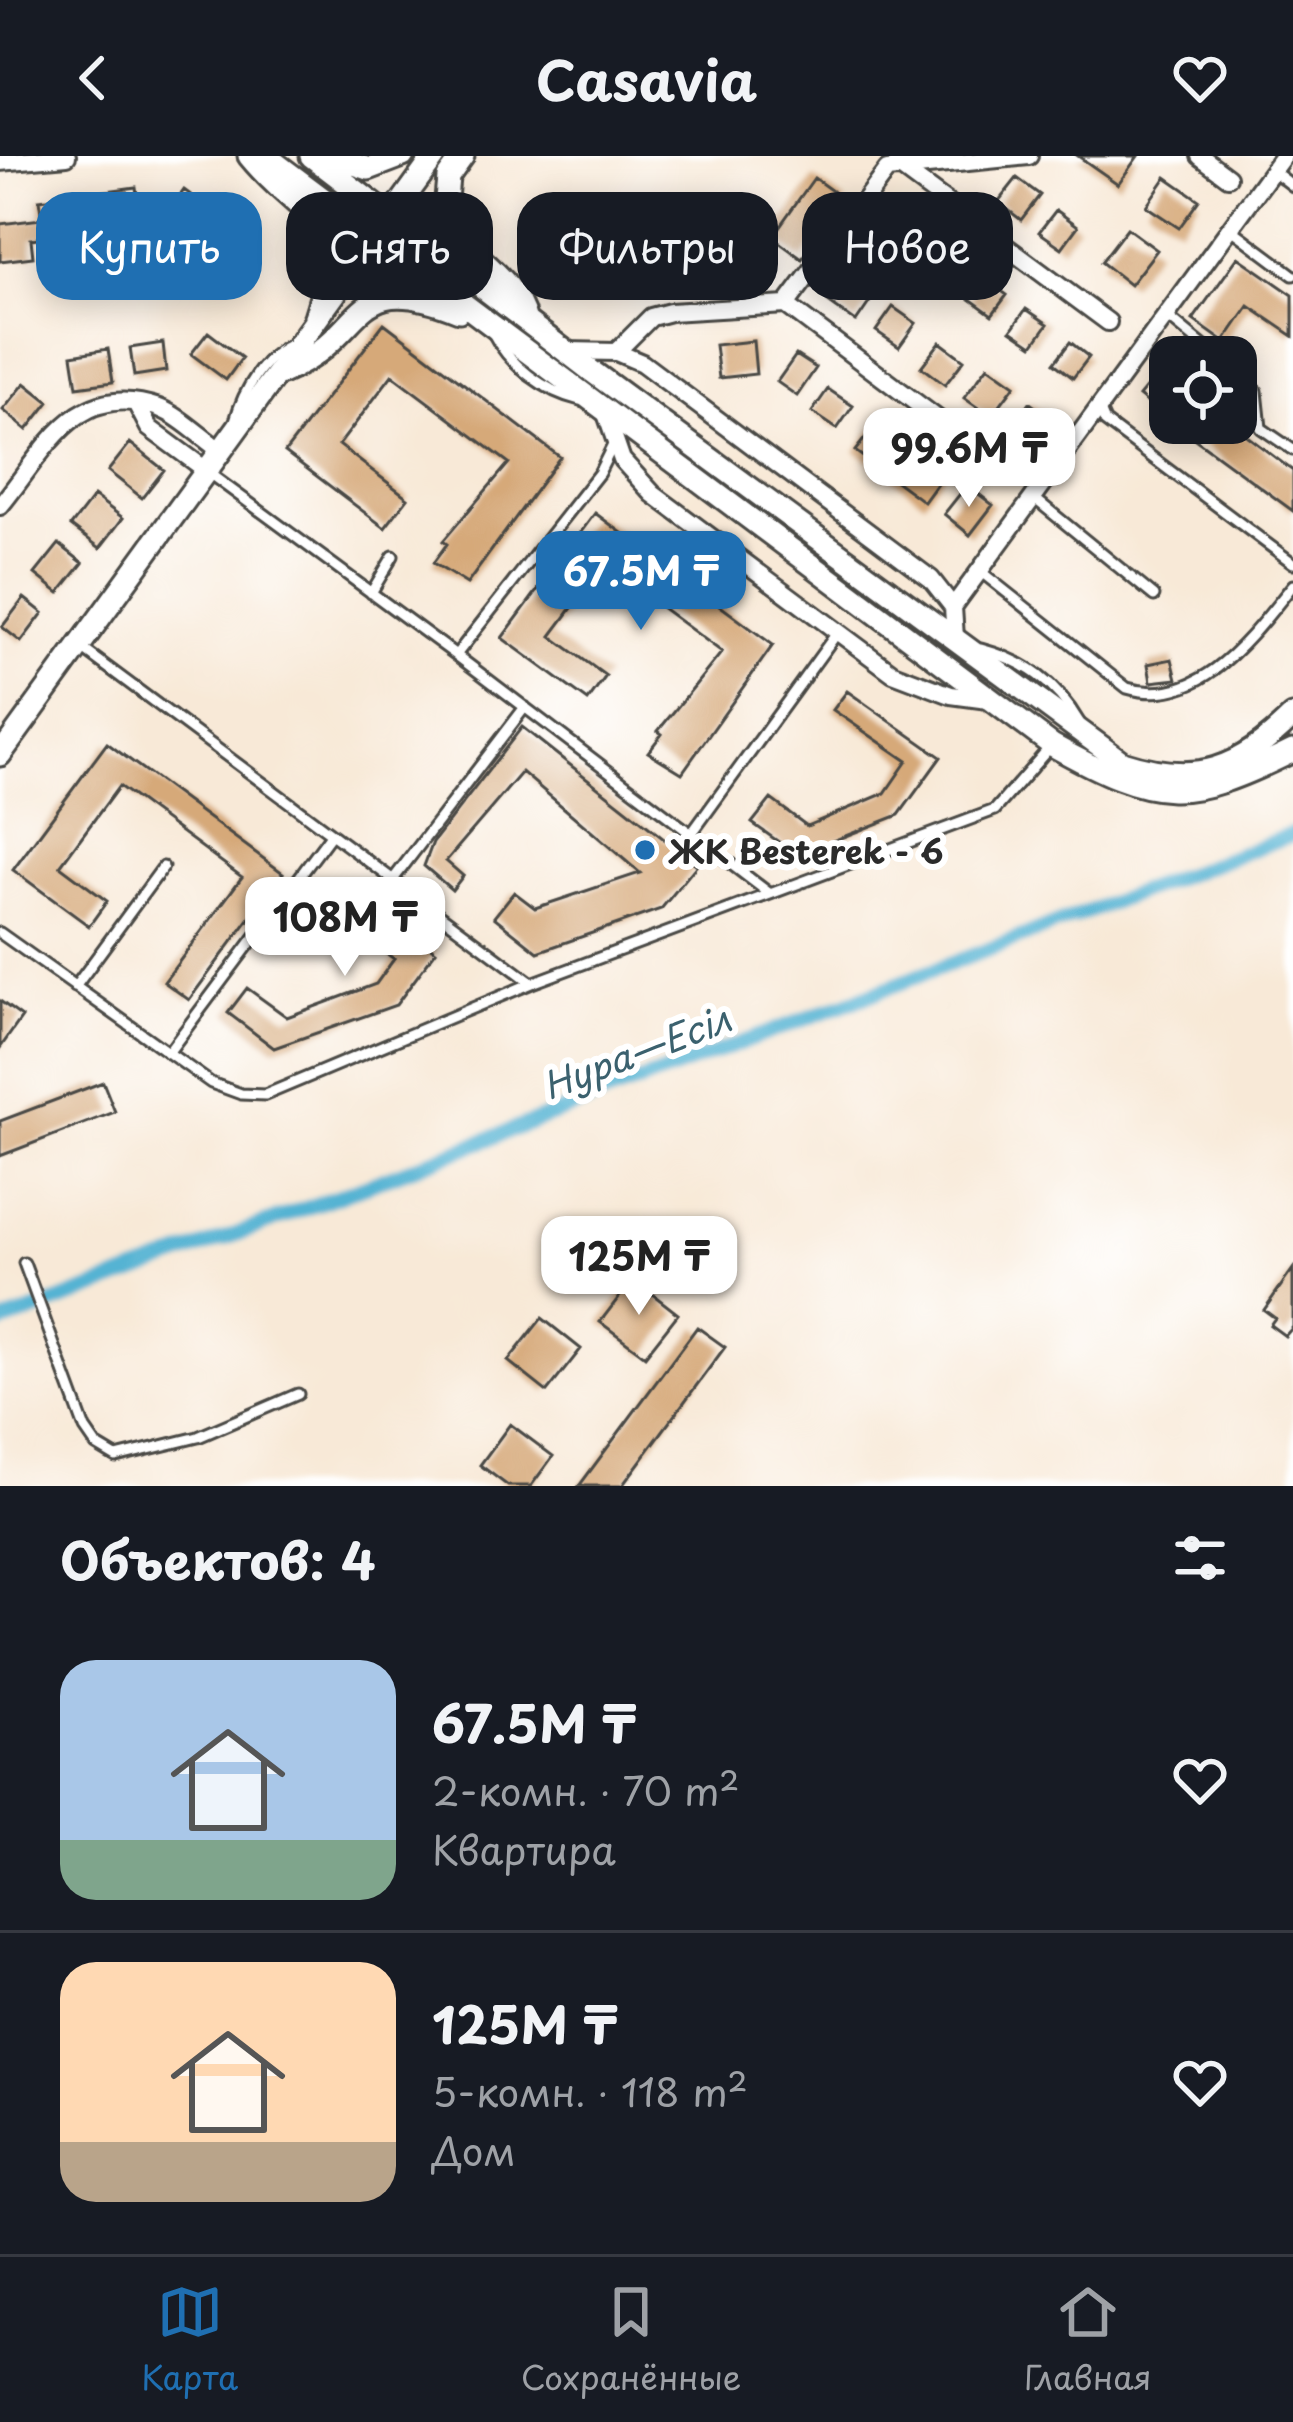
<!DOCTYPE html>
<html lang="ru">
<head>
<meta charset="utf-8">
<style>
	body { margin:0; font-family:"Playpen Sans",sans-serif; background:#20242c; color:#f1f3f6; height:100vh; display:flex; flex-direction:column; font-size:45px; white-space:nowrap }
	* { box-sizing:border-box; margin:0 }
	p { font-size:39px; color:#9ea1a6 }
	.icon { flex:none; width:66px; height:66px; fill:none; stroke:currentColor; stroke-width:2; stroke-linecap:round; stroke-linejoin:round }
	.map { position:relative; height:1330px; overflow:hidden }
	.sheet { display:flex; flex-direction:column; background:#171b24; flex:1 }
	.sheet>* { flex:none }
	.guide { position:absolute; left:36px; top:36px; width:1221px; height:108px; display:flex; gap:24px }
	.controls { position:absolute; left:1149px; top:180px; display:grid; gap:24px }
	.controls a { display:grid; place-items:center; width:108px; height:108px; border-radius:24px; background:#171b24; box-shadow:0 6px 30px #0003; font-size:60px }
	.price { position:absolute; translate:-50% -102px; padding:0 27px; border-radius:24px; background:#fff; color:#222; font-size:39px; line-height:78px; filter:drop-shadow(0 3px 6px #0008) }
	.price::after { content:''; position:absolute; left:50%; top:72px; width:36px; height:27px; margin-left:-18px; background:inherit; clip-path:polygon(0 0,100% 0,50% 100%) }
	.price.selected { background:#1f6fb2; color:#fff }
	ul { padding:0; list-style:none }
	li { display:flex; align-items:center; gap:36px; height:300px; padding:0 60px }
	li+li { border-top:3px solid #363941 }
	li span { display:grid; place-items:center; flex:none; width:336px; height:240px; border-radius:36px; color:#555 }
	li>.icon { margin-inline-start:auto }
	span .icon { width:144px; height:144px; fill:#fffc; stroke-width:1 }
	li b { font-size:51px }
	h2 { display:flex; justify-content:space-between; align-items:center; height:144px; padding:0 60px; font-size:51px }
	.pill { padding:0 42px; border-radius:36px; background:#171b24; box-shadow:0 6px 30px #0003; font-size:42px; line-height:108px }
	.pill.selected { background:#1f6fb2; color:#fff }
	header { display:flex; justify-content:space-between; align-items:center; height:156px; padding:0 60px; background:#171b24; font-size:54px; font-weight:700 }
	.tab-bar { display:flex; justify-content:space-around; align-items:center; height:168px; border-top:3px solid #363941; background:#171b24; font-size:33px; color:#9ea1a6 }
	.tab-bar a { display:grid; justify-items:center; gap:6px }
	.tab-bar .selected { color:#1f6fb2 }
	.map>svg:first-child { display:block }
</style>
</head>
<body>
<header><svg class="icon" aria-label="back" viewBox="0 0 24 24"><path d="M15 5l-7 7 7 7"/></svg>Casavia<svg class="icon" aria-label="heart" viewBox="0 0 24 24"><path d="M12 20l-8-8c-3-5 5-10 8-4 3-6 11-1 8 4z"/></svg></header>
<div class="map">
<svg width="1293" height="1330" viewBox="0 0 1293 1330">
	<rect width="100%" height="100%" fill="#fff"/>
	<filter id="ink" filterUnits="userSpaceOnUse"><feTurbulence type="fractalNoise" baseFrequency=".00833" numOctaves="2"/><feDisplacementMap in="SourceGraphic" scale="24" xChannelSelector="R" yChannelSelector="G"/><feConvolveMatrix kernelMatrix="1 2 1 2 8 2 1 2 1" color-interpolation-filters="sRGB"/></filter>
	<filter id="wash" filterUnits="userSpaceOnUse"><feTurbulence type="fractalNoise" baseFrequency=".004" numOctaves="4" result="noise"/><feDisplacementMap in="SourceGraphic" scale="48" xChannelSelector="R" yChannelSelector="G"/><feGaussianBlur stdDeviation="2.7" result="paint"/><feColorMatrix in="noise" values="0 0 0 0 0 0 0 0 0 0 0 0 0 0 0 0 0 1.4 0 .05"/><feComposite in="paint" operator="in"/></filter>
	<g filter="url(#wash)">
		<rect width="100%" height="100%" fill="#f8e9d7"/>
		<g fill="none" stroke-linecap="round" stroke-linejoin="round">
			<path stroke="#54b3d3" stroke-width="15" d="M0 1168 1293 678"/>
		</g>
		<g id="blocks">
			<path fill="#d6a979" d="M1078 0H1138L1118 28Z
				M1166 21 1199 44 1179 72 1146 50Z
				M814 22 846 45 802 103 772 81Z
				M1017 22 1040 39 1021 64 998 46Z
				M136 31 141 66 31 83 33 101 0 105V68L42 63 39 44Z
				M184 34 221 61 200 90 163 63Z
				M905 50 925 65 856 166 828 146Z
				M1056 54 1078 70 1062 92 1039 76Z
				M583 69 585 97 557 98 555 71Z
				M1127 72 1157 94 1130 129 1101 106Z
				M738 83 743 120 714 124 710 87Z
				M942 83 968 102 952 124 926 106Z
				M633 87 635 97 684 91 689 121 651 125V117L609 123 604 92Z
				M1238 101 1293 139V180L1249 150 1224 186 1193 164Z
				M985 123 1007 139 992 159 970 143Z
				M893 151 916 167 899 191 876 175Z
				M1026 153 1048 168 1033 189 1011 174Z
				M384 167 560 301 467 428 433 407 447 388 443 385 509 307 392 219 339 289 408 342 385 372 285 296Z
				M208 176 242 202 226 224 191 198Z
				M753 185 756 218 719 222 715 189Z
				M940 186 964 204 945 229 921 211Z
				M1070 186 1089 201 1073 222 1054 207Z
				M163 187 166 215 134 220 130 192Z
				M108 193 113 226 77 231 72 199Z
				M796 199 816 212 797 240 777 226Z
				M988 210 1015 229 991 261 964 242Z
				M1161 213 1170 220V265L1139 240Z
				M25 227 49 246 27 274 3 254Z
				M828 233 853 250 837 273 812 256Z
				M1030 247 1053 264 1032 293 1009 275Z
				M877 267 945 317 924 346 855 295Z
				M1173 267H1230L1293 315V355Z
				M130 287 164 314 142 342 108 315Z
				M967 329 993 349 970 379 944 358Z
				M94 340 123 362 100 392 71 370Z
				M595 357 773 489 682 617 648 596 662 578 658 575 722 496 604 409 551 480 606 520 588 545 502 482Z
				M59 388 83 407 59 437 35 418Z
				M24 442 43 457 21 486 2 471Z
				M1172 503 1177 523 1151 526 1148 508Z
				M847 535 941 601 899 659 797 699 752 667 771 643 807 670 885 637 907 605 833 554Z
				M522 571 697 709 661 753 538 796 494 761 514 736 535 752 640 717 522 616 446 705 463 720 452 734 424 710 433 686Z
				M107 587 283 717 189 844 164 826 242 721 119 630 60 710 107 745 89 770 13 714Z
				M347 729 436 795 396 849 274 892 228 857 247 832 287 861 376 828 394 803 328 754Z
				M0 845 22 861 0 892Z
				M103 926 115 956 0 1000V965Z
				M1293 1113V1171L1285 1180 1270 1169 1275 1162 1264 1154Z
				M633 1123 678 1158 645 1200 600 1166Z
				M542 1162 581 1193 547 1236 508 1205Z
				M697 1171 725 1191 622 1330H579Z
				M510 1268 553 1300 531 1330H508L480 1309Z"/>
		</g>
	</g>
	<g filter="url(#ink)">
		<use href="#blocks" fill-opacity="0" stroke="#4a4845" stroke-width="3"/>
		<g fill="none" stroke-linecap="round" stroke-linejoin="round">
			<defs>
				<path id="service" d="M1272 14 1293 30
					M1230 72 1293 119
					M1167 160 1217 201
					M493 177C509 209 545 236 580 244
					M1236 216 1257 235 1261 272 1293 294
					M1099 252 1105 266 1293 407
					M235 265C243 235 265 197 295 187
					M206 315 456 499 599 317 615 285
					M1034 342 1154 440
					M980 415 1127 532C1201 554 1253 478 1293 429
					M371 437 393 400
					M79 490 532 827
					M981 493C1026 505 1056 527 1079 566
					M456 499 769 737
					M692 677 837 477
					M392 725 525 551
					M0 777 211 927 241 938 265 939 532 827 995 654 1050 591
					M75 831 163 711
					M168 897 330 680
					M24 1107 85 1273 96 1289 116 1301 198 1281 298 1238"/>
				<path id="minor" d="M897 0 900 12 1108 166
					M1200 0 1228 21
					M0 6 67 0
					M786 149 999 309
					M567 195 616 196 642 207 931 423 953 451 955 482
					M616 196 651 161 670 156 786 149 887 14 1029 0
					M137 249 149 272 206 314
					M605 255 622 304 653 338 893 517 951 539 988 544
					M0 350C46 294 76 223 159 252 180 260 202 282 221 295
					M953 451 1283 0"/>
				<path id="tertiary" d="M249 0C305 69 349 56 315 161
					M266 0 1052 589C1157 648 1186 648 1293 595
					M311 0 590 214 1122 606C1197 630 1238 614 1293 560
					M331 0 369 13 403 0
					M463 0 448 21 444 65C470 102 514 119 526 165
					M282 217C372 179 345 110 459 155
					M0 599 435 0"/>
			</defs>
			<use href="#service" stroke="#4a4845" stroke-width="15"/>
			<use href="#minor" stroke="#4a4845" stroke-width="22"/>
			<use href="#tertiary" stroke="#4a4845" stroke-width="27"/>
			<use href="#service" stroke="#fff" stroke-width="9"/>
			<use href="#minor" stroke="#fff" stroke-width="16"/>
			<use href="#tertiary" stroke="#fff" stroke-width="21"/>
		</g>
	</g>
	<circle fill="#1f6fb2" stroke="#fff" stroke-width="4.5" cx="645" cy="694" r="12"/>
	<g text-anchor="middle" dominant-baseline="central" stroke-width="12" stroke-linejoin="round" paint-order="stroke">
		<g font-size="33" font-weight="bold" fill="#2b2b2b" stroke="#fff" text-anchor="start">
			<text x="669" y="694">ЖК Besterek - 6</text>
		</g>
		<g font-size="36" font-style="italic" fill="#3b616e" stroke="#fff">
			<text transform="translate(636 895) rotate(-21)">Нура—Есіл</text>
		</g>
	</g>
</svg>
<div class="controls">
<a><svg class="icon" aria-label="locate" viewBox="0 0 24 24"><circle cx="12" cy="12" r="6"/><path d="M12 2v4M12 18v4M2 12h4M18 12h4"/></svg></a>
</div>
<b class="price" style="left:969px;top:354px">99.6M ₸</b>
<b class="price selected" style="left:641px;top:477px">67.5M ₸</b>
<b class="price" style="left:345px;top:823px">108M ₸</b>
<b class="price" style="left:639px;top:1162px">125M ₸</b>
<div class="guide">
<a class="pill selected">Купить</a>
<a class="pill">Снять</a>
<a class="pill">Фильтры</a>
<a class="pill">Новое</a>
</div>
</div>
<section class="sheet">
<h2>Объектов: 4<svg class="icon" aria-label="filters" viewBox="0 0 24 24"><path d="M4 7h16M4 17h16"/><circle cx="9" cy="7" r="2"/><circle cx="15" cy="17" r="2"/></svg></h2>
<ul>
<li><span style="background:linear-gradient(#a9c7e8 75%,#7fa58c 0)"><svg class="icon" aria-label="home" viewBox="0 0 24 24"><path d="M3 11l9-7 9 7M6 9v11h12V9"/></svg></span><div><b>67.5M ₸</b><p>2-комн. · 70 m²</p><p>Квартира</p></div><svg class="icon" aria-label="heart" viewBox="0 0 24 24"><path d="M12 20l-8-8c-3-5 5-10 8-4 3-6 11-1 8 4z"/></svg></li>
<li><span style="background:linear-gradient(#ffd9b3 75%,#b9a48a 0)"><svg class="icon" aria-label="home" viewBox="0 0 24 24"><path d="M3 11l9-7 9 7M6 9v11h12V9"/></svg></span><div><b>125M ₸</b><p>5-комн. · 118 m²</p><p>Дом</p></div><svg class="icon" aria-label="heart" viewBox="0 0 24 24"><path d="M12 20l-8-8c-3-5 5-10 8-4 3-6 11-1 8 4z"/></svg></li>
</ul>
</section>
<nav class="tab-bar">
<a class="selected"><svg class="icon" aria-label="map" viewBox="0 0 24 24"><path d="M3 6l6-2 6 2 6-2v14l-6 2-6-2-6 2zM9 4v14M15 6v14"/></svg>Карта</a>
<a><svg class="icon" aria-label="saved" viewBox="0 0 24 24"><path d="M7 4h10v16l-5-4-5 4z"/></svg>Сохранённые</a>
<a><svg class="icon" aria-label="home" viewBox="0 0 24 24"><path d="M3 11l9-7 9 7M6 9v11h12V9"/></svg>Главная</a>
</nav>
</body>
</html>
